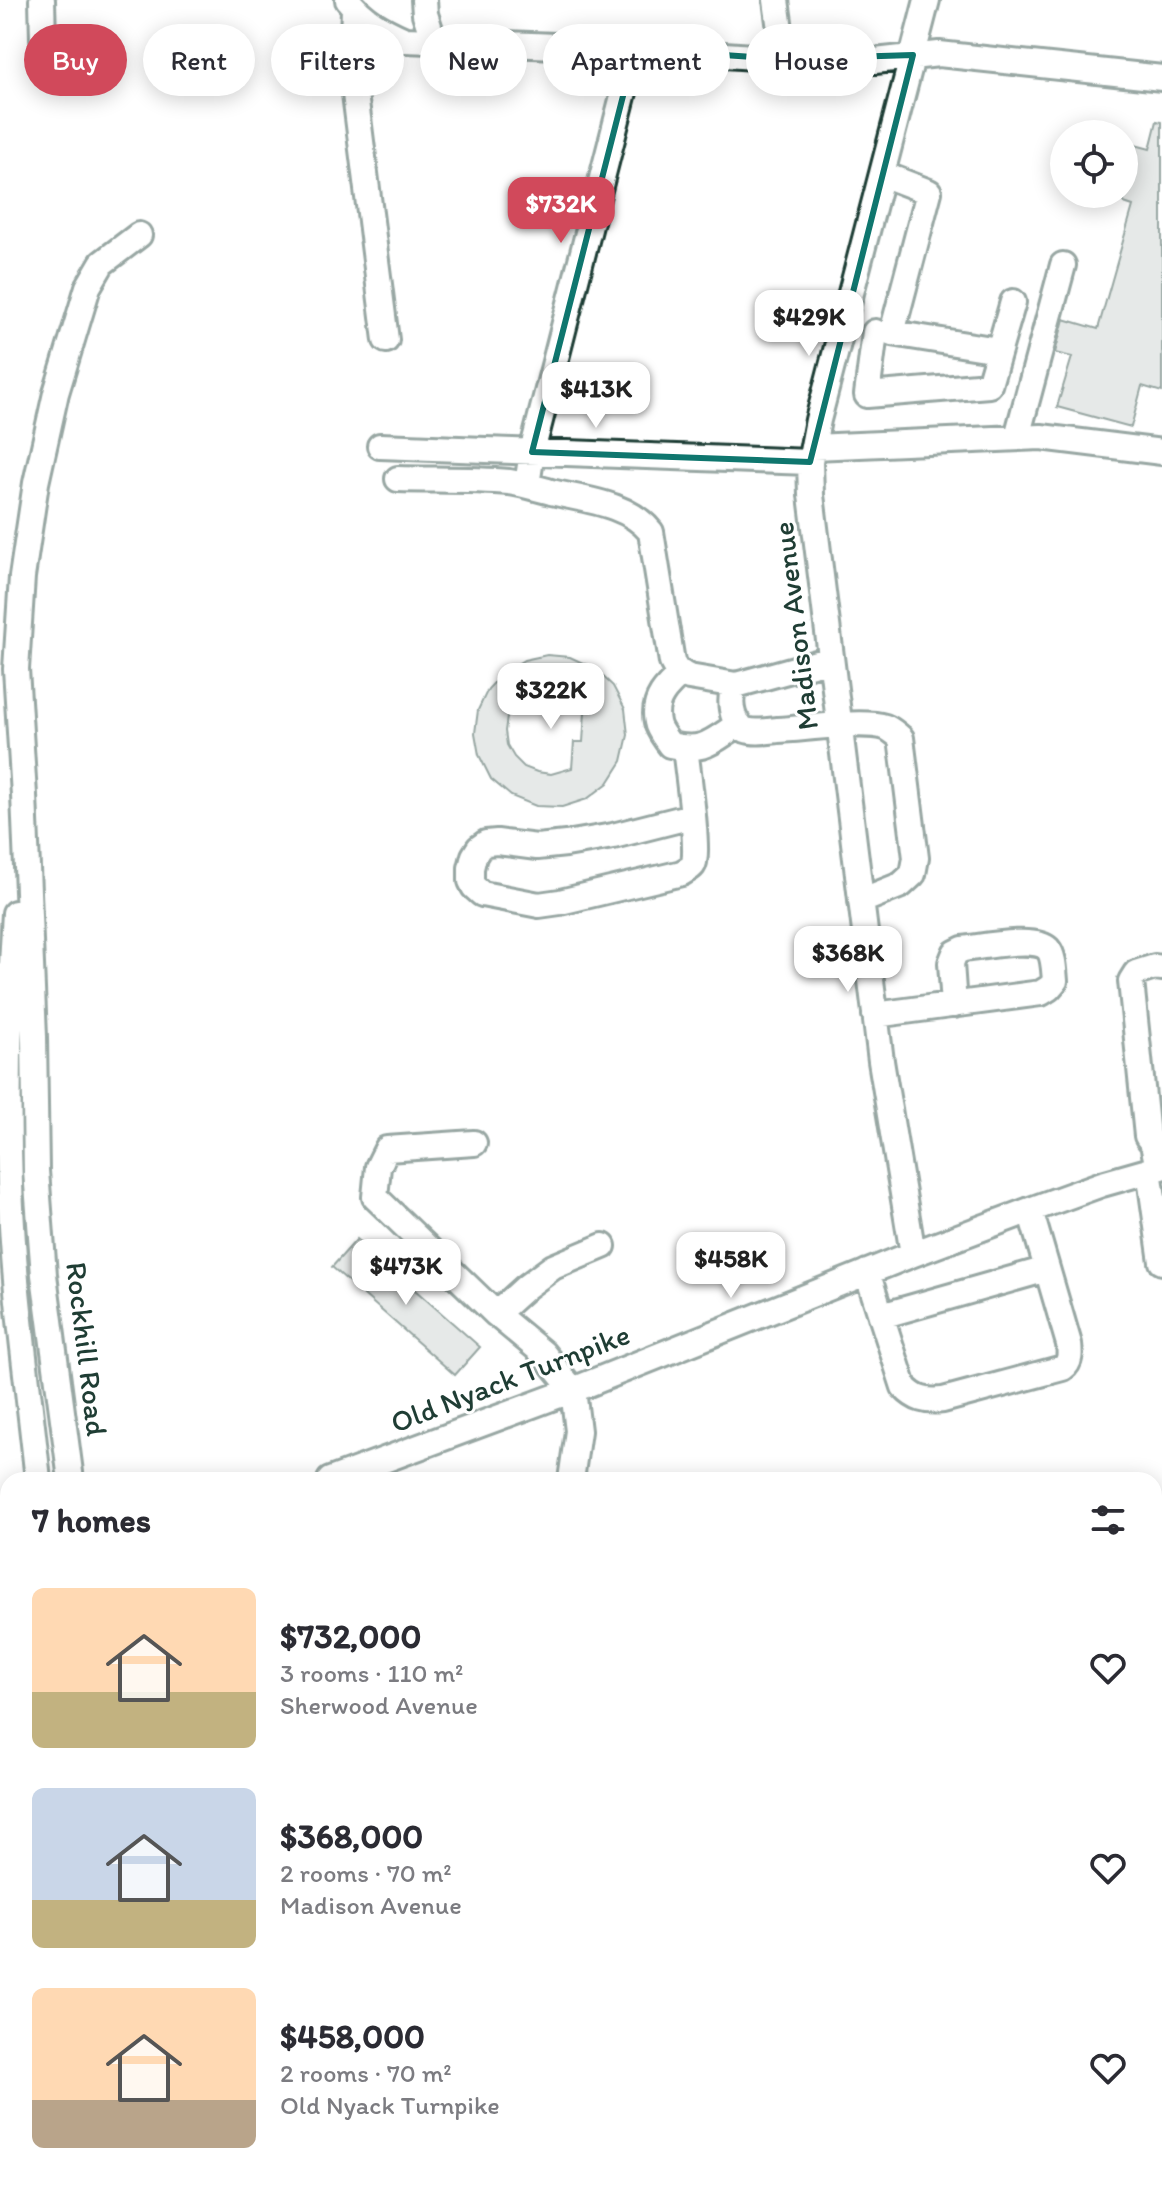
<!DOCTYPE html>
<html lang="en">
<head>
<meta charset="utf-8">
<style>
	body { margin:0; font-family:Itim,sans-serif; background:#f2f2f3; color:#2b2b33; height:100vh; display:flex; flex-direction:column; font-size:30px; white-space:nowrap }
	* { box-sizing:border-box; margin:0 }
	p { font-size:26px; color:#7c7c81 }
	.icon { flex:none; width:44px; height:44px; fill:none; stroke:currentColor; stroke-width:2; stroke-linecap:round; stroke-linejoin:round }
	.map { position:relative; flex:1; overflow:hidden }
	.side { position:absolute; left:0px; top:1472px; width:1162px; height:714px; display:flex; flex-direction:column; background:#fff; border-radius:24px 24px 0 0; box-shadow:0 4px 20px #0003 }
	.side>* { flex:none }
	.banner { position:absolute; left:24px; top:24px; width:1114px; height:72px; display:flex; gap:16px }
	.controls { position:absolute; left:1050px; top:120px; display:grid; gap:16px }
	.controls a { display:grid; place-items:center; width:88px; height:88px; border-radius:50%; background:#fff; box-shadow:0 4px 20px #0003; font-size:40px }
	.price { position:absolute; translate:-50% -68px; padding:0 18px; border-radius:16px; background:#fff; color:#222; font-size:26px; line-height:52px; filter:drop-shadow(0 2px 4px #0008) }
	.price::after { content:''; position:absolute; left:50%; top:48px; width:24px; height:18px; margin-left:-12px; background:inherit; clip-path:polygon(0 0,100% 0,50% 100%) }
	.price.on { background:#d1495b; color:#fff }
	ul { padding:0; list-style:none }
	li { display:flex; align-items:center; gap:24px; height:200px; padding:0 32px }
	li span { display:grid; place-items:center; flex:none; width:224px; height:160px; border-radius:12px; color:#555 }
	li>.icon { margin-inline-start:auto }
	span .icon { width:96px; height:96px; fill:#fffc; stroke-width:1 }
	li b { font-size:34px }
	h2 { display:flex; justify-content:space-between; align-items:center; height:96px; padding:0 32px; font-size:34px }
	.tag { padding:0 28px; border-radius:36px; background:#fff; box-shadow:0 4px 20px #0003; font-size:28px; line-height:72px }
	.tag.on { background:#d1495b; color:#fff }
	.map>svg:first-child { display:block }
</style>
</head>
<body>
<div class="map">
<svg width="1162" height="2185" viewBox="0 0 1162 2185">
	<rect width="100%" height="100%" fill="#fff"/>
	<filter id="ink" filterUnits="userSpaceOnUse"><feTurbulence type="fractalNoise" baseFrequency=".0125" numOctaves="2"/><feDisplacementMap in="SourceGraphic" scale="16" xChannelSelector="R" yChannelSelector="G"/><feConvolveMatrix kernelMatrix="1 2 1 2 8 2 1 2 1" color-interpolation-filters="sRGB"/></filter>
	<g filter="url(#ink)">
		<path fill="#c7cfcc" stroke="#1f3d34" stroke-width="2" fill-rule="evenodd" d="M1157 121 1162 122V392L1142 386 1131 427 1057 407 1072 357 1055 353 1064 319 1098 329 1133 206 1124 203V142L1150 149Z
			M547 655 570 657 594 668 613 686 625 709 628 735 622 761 608 783 587 799 562 807 536 806 511 796 491 779 479 755 475 733 478 710 488 689 504 672 524 660ZM552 689 565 693 577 701 585 712 583 742H574L572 768 551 774 537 772 524 767 514 757 507 745 505 731 507 717 514 705 525 695 538 690Z
			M357 1239 480 1347 455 1375 332 1267Z"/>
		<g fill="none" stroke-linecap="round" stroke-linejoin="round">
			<defs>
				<path id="minor" d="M42 0 43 39
					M348 0C363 20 383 30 405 40L635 49 784 59 875 61 939 54 1162 78
					M424 0 425 14 434 42
					M776 0 784 59
					M354 8 352 70 386 340
					M882 174 929 192 892 333 998 350
					M875 332 867 395 989 385 1013 302
					M1017 437 1063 265
					M380 446 810 462
					M813 447 1041 437 1162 452
					M398 479C435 480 472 479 509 482 523 484 536 488 551 492 585 500 628 503 651 532L672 662 677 671 689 677 736 685 831 659
					M527 485 532 452 635 49
					M682 673C667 686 652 700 657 722 658 730 666 739 670 745 705 753 712 741 739 724
					M736 685C728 697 730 723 746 730 754 733 769 731 778 730 804 729 863 720 885 727 891 729 896 734 901 738L916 858 913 874 901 885 861 901
					M685 748C687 765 700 856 693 865 690 869 686 870 682 873L560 902 539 905 482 894 474 887 471 881V868L474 856 479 848 486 843 497 842 537 847 566 844 613 836 692 816
					M15 913C7 1035 5 1158 16 1280 22 1346 31 1413 38 1480
					M875 1015 1041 993 1049 988 1055 981C1054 971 1054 956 1048 949 1036 936 981 947 963 949L955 953 951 963 954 1005
					M474 1143 387 1149 378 1167 375 1197 496 1314 543 1353 573 1390 578 1431 571 1480
					M1158 1168 1153 1144 1147 1136 1131 981 1136 973 1155 967 1162 968
					M1149 1170 1162 1262
					M913 1254 881 1061 811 495 810 462 818 420 927 0
					M867 1272 904 1387C915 1399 926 1402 943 1400L1063 1368C1071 1362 1070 1353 1069 1344L1030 1210
					M496 1314 526 1287 553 1267 603 1246
					M881 1316 1047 1269
					M71 1480 44 1275 36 1171 34 1037 24 795 16 669 22 577 36 483 56 393 88 287 102 263 139 235
					M330 1480 573 1390 913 1254 1030 1210 1102 1184 1162 1167
					M0 1550H8
					M1154 1636 1162 1632
					M0 2124 8 2127"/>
				<path id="major" d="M1154 1901 1162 1882
					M1033 2185 1036 2178"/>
			</defs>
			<use href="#minor" stroke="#1f3d34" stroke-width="30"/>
			<use href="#major" stroke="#1f3d34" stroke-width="38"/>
			<use href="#minor" stroke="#fff" stroke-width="24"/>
			<use href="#major" stroke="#fff" stroke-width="32"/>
		</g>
	</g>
	<path d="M0 0H1162V2185H0ZM635 49 784 59 913 55 810 462 532 452Z" fill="#fff" fill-opacity=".55" fill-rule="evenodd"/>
	<path fill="none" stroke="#0f766e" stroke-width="6" stroke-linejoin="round" d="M635 49 784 59 913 55 810 462 532 452Z"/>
	<g text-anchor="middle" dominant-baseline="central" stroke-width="6" stroke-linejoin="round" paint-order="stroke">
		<g font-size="30" fill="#1f3d34" stroke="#fff">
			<text transform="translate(795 626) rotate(-97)">Madison Avenue</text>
			<text transform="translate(87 1349) rotate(83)">Rockhill Road</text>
			<text transform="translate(510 1378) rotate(-21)">Old Nyack Turnpike</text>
		</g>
	</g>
</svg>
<div class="controls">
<a><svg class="icon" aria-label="locate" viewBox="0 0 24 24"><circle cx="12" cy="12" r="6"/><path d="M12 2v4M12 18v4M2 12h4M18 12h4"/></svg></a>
</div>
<b class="price on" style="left:561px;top:245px">$732K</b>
<b class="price" style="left:809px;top:358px">$429K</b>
<b class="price" style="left:596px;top:430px">$413K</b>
<b class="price" style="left:551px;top:731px">$322K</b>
<b class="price" style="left:848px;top:994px">$368K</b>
<b class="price" style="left:731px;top:1300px">$458K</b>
<b class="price" style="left:406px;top:1307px">$473K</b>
<div class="banner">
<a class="tag on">Buy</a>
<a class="tag">Rent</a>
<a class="tag">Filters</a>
<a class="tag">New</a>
<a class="tag">Apartment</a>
<a class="tag">House</a>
</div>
<section class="side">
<h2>7 homes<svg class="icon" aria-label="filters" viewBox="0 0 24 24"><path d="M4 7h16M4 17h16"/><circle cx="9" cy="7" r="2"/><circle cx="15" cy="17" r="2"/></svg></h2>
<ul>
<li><span style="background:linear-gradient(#ffd9b3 65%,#c2b280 0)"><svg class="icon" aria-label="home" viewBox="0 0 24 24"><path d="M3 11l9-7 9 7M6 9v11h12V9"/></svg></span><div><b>$732,000</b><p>3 rooms · 110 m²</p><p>Sherwood Avenue</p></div><svg class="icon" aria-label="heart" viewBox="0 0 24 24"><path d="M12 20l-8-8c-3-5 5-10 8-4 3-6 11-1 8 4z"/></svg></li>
<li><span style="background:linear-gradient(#c9d6e8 70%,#c2b280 0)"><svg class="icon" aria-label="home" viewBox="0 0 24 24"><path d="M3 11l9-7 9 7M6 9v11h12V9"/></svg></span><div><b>$368,000</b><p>2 rooms · 70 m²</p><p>Madison Avenue</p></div><svg class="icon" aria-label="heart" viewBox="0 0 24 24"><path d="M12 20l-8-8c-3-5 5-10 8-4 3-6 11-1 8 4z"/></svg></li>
<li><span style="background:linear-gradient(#ffd9b3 70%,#b9a48a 0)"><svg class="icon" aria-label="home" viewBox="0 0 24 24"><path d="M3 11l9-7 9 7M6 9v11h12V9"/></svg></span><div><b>$458,000</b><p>2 rooms · 70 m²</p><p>Old Nyack Turnpike</p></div><svg class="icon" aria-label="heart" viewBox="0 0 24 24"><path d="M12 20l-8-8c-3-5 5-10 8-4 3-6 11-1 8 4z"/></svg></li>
</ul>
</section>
</div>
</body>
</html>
